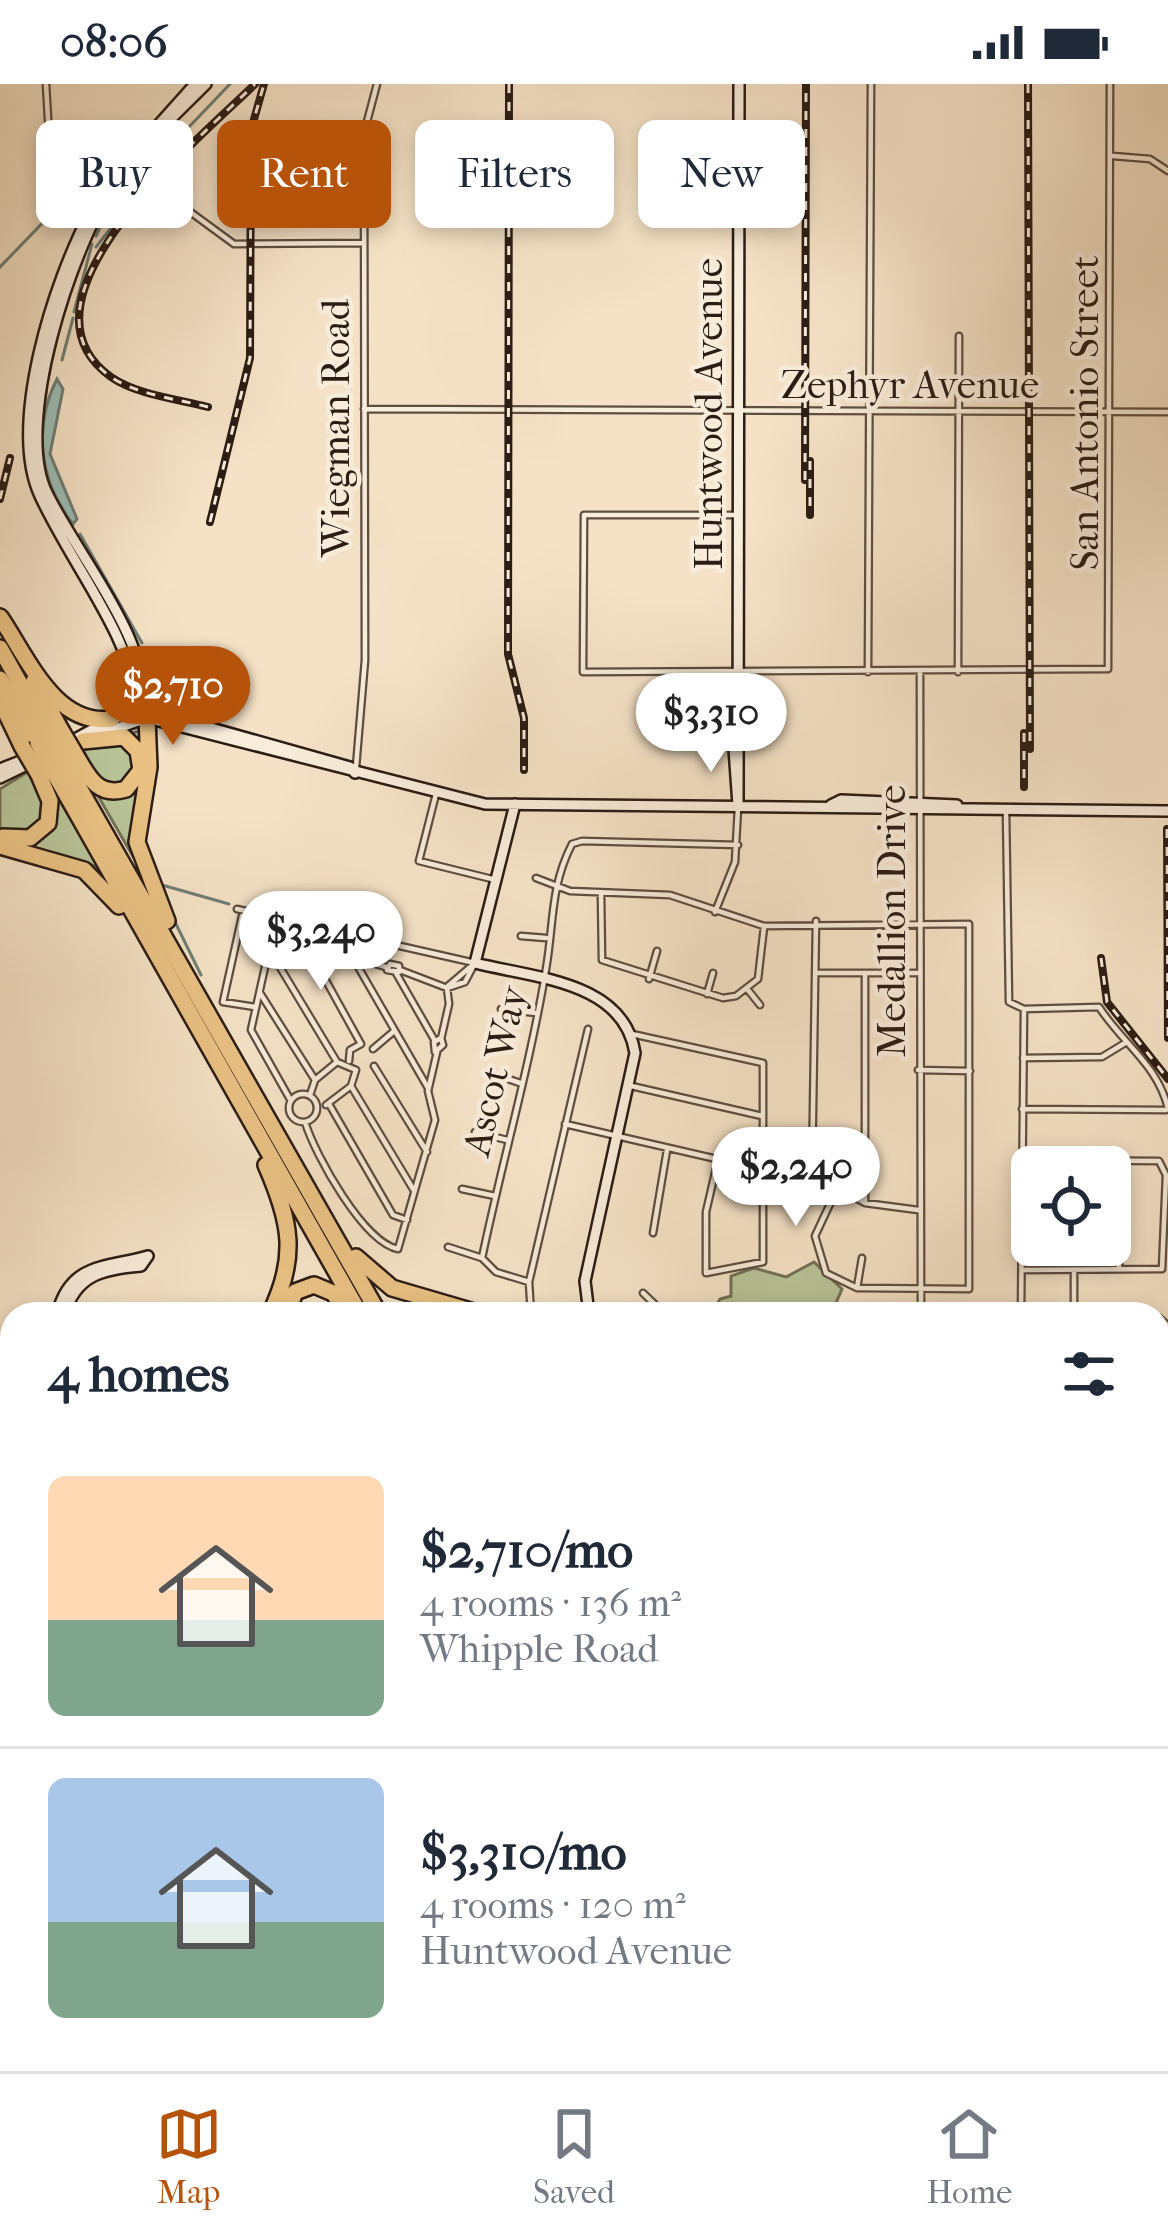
<!DOCTYPE html>
<html lang="en">
<head>
<meta charset="utf-8">
<style>
	body { margin:0; font-family:"IM FELL French Canon",serif; background:#f6f6f7; color:#1f2937; height:100vh; display:flex; flex-direction:column; font-size:45px; white-space:nowrap }
	* { box-sizing:border-box; margin:0 }
	p { font-size:39px; color:#747a83 }
	.icon { flex:none; width:66px; height:66px; fill:none; stroke:currentColor; stroke-width:2; stroke-linecap:round; stroke-linejoin:round }
	.map { position:relative; flex:1; overflow:hidden }
	.drawer { position:absolute; left:0px; top:1218px; width:1170px; height:771px; display:flex; flex-direction:column; background:#fff; border-radius:36px 36px 0 0; box-shadow:0 6px 18px #0003 }
	.drawer>* { flex:none }
	.banner { position:absolute; left:36px; top:36px; width:1098px; height:108px; display:flex; gap:24px }
	.tools { position:absolute; left:1011px; top:1062px; display:grid; gap:24px }
	.tools a { display:grid; place-items:center; width:120px; height:120px; border-radius:18px; background:#fff; box-shadow:0 6px 18px #0003; font-size:60px }
	.price { position:absolute; translate:-50% -102px; padding:0 27px; border-radius:42px; background:#fff; color:#222; font-size:39px; line-height:78px; filter:drop-shadow(0 3px 6px #0008) }
	.price::after { content:''; position:absolute; left:50%; top:72px; width:36px; height:27px; margin-left:-18px; background:inherit; clip-path:polygon(0 0,100% 0,50% 100%) }
	.price.selected { background:#b45309; color:#fff }
	ul { padding:0; list-style:none }
	li { display:flex; align-items:center; gap:36px; height:300px; padding:0 48px }
	li+li { border-top:3px solid #e0e1e3 }
	li span { display:grid; place-items:center; flex:none; width:336px; height:240px; border-radius:18px; color:#555 }
	li>.icon { margin-inline-start:auto }
	span .icon { width:144px; height:144px; fill:#fffc; stroke-width:1 }
	li b { font-size:51px }
	h2 { display:flex; justify-content:space-between; align-items:center; height:144px; padding:0 48px; font-size:51px }
	.chip { padding:0 42px; border-radius:18px; background:#fff; box-shadow:0 6px 18px #0003; font-size:42px; line-height:108px }
	.chip.selected { background:#b45309; color:#fff }
	.status { display:flex; justify-content:space-between; align-items:center; height:84px; padding:0 60px; background:#fff; direction:ltr }
	.status svg { height:33px; fill:currentColor }
	.dock { display:flex; justify-content:space-around; align-items:center; height:168px; border-top:3px solid #e0e1e3; background:#fff; font-size:33px; color:#747a83 }
	.dock a { display:grid; justify-items:center; gap:6px }
	.dock .selected { color:#b45309 }
	.map>svg:first-child { display:block }
</style>
</head>
<body>
<div class="status"><b>08:06</b><svg viewBox="0 0 49 12"><path d="M0 12V9h3v3zM5 12V6h3v6zM10 12V3h3v9zM15 12V0h3v12zM26 1h20v11H26zM47 4h2v5h-2z"/></svg></div>
<div class="map">
<svg width="1168" height="1987" viewBox="0 0 1168 1987">
	<rect width="100%" height="100%" fill="#f5e2c6"/>
	<filter id="stains"><feTurbulence type="fractalNoise" baseFrequency=".00167" numOctaves="4"/><feColorMatrix values="0 0 0 0 .2 0 0 0 0 .09 0 0 0 0 .02 0 0 0 .5 -.17"/></filter>
	<radialGradient id="worn" r=".72"><stop offset=".6" stop-color="#630" stop-opacity="0"/><stop offset="1" stop-color="#630" stop-opacity=".3"/></radialGradient>
	<path fill="#b8c498" stroke="#727056" stroke-width="3" d="M144 645C147 690 129 730 135 776L94 705 81 667Z
		M39 681 99 783 22 762 0 750V705Z
		M814 1178 842 1205 831 1230 712 1229 720 1215 731 1212V1192L754 1184 786 1193Z
		M0 1403 12 1428V1526L0 1502Z
		M440 1977H561L555 1987H434Z"/>
	<path fill="#9cbdb6" stroke="#6f7d75" stroke-width="3" d="M57 295 63 305 50 370 77 435 73 440C39 398 33 342 57 295Z"/>
	<g fill="none" stroke-linecap="round" stroke-linejoin="round">
		<path stroke="#6f7d75" stroke-width="3" d="M96 152 114 113
			M96 163 130 120
			M0 183 83 97 114 112 126 109 230 0
			M74 228 92 160
			M62 276 73 234
			M80 450 142 559
			M147 569 149 585
			M162 801 229 820
			M173 834 201 891
			M0 1328 12 1323
			M1158 1924 1168 1928"/>
		<defs>
			<path id="street" d="M46 0 51 86
				M1113 72 1150 75 1168 87
				M173 107 189 127 234 160 364 159
				M364 325 1168 328
				M739 431H584L583 588 1108 585 1110 0
				M868 588 871 0
				M920 588 921 1230
				M958 588 959 252
				M356 683 365 576 364 49 377 0
				M436 710 419 777 492 795
				M1006 726 1009 918 1024 925 1099 923C1123 960 1157 980 1168 1024
				M536 794 570 807 670 811 764 842 969 840V1205L857 1204 826 1189 815 1152 837 1105
				M601 810 602 876 723 914 736 912 758 895 764 843
				M237 825 475 879
				M715 828 735 778 738 724
				M275 838 251 946 291 1017
				M305 845 304 857 361 960
				M521 852 546 854
				M269 865 337 978
				M351 873 386 883
				M390 880 399 882V888L387 886Z
				M400 886 447 904
				M396 889 435 957
				M815 889H917
				M865 890V1119
				M649 895 657 867
				M448 902 475 879
				M447 904 465 898 475 879
				M748 906 760 921
				M260 909 315 996
				M707 910 713 889
				M255 923 223 918 242 832 342 855 428 1004
				M501 925 536 929
				M632 950 763 979V1178L706 1189V1128L718 1076
				M441 954 443 961 435 968 434 958Z
				M441 955 449 920 447 904
				M373 965 393 948
				M1023 974 1102 973 1125 959
				M349 977 350 966 361 960
				M374 982 427 1068
				M918 986 970 987
				M488 988 520 999
				M627 1001 762 1032
				M351 1002 413 1105
				M289 1024a14 14 0 1 1 28 0a14 14 0 1 1-28 0Z
				M310 1011 315 996 337 978 356 986
				M329 1020 393 1131 407 1136
				M326 1021 351 1002 356 986
				M1022 1025 1166 1026
				M305 1038C315 1071 364 1159 398 1165L435 1036 428 1007 437 968
				M565 1040 747 1082 812 1089 865 1119 918 1126
				M475 1048 507 1056
				M1022 1076 1159 1077 1166 1091 1162 1185 1022 1186
				M1119 1076V1185
				M812 1089 816 837
				M462 1105 495 1112
				M653 1149 667 1066
				M448 1163 482 1174
				M1074 1188V1230
				M529 1198 496 1188 482 1174C502 1078 530 982 546 885 554 839 550 803 572 760L582 757 738 761
				M857 1204 862 1174
				M643 1209 665 1230
				M531 1230 529 1198 588 945
				M1021 1230 1024 925
				M1158 1233 1166 1240 1165 1273 1158 1277
				M1158 1323 1165 1326 1166 1361 1158 1368
				M0 1365 12 1359
				M1158 1414H1166L1167 1459H1158
				M0 1418 12 1412
				M0 1519V1524
				M0 1579 12 1574
				M1158 1635H1168
				M0 1636 12 1629
				M0 1693 12 1687
				M0 1800 12 1796
				M0 1849 12 1846
				M1158 1957 1168 1965
				M175 1977 183 1986
				M406 1977 423 1987
				M582 1977 598 1987
				M677 1977 689 1987
				M741 1977 746 1987
				M819 1977 824 1987
				M1012 1986 1024 1977
				M306 1987 311 1980 324 1987
				M430 1987 435 1977
				M559 1987 565 1977
				M837 1987 845 1977
				M881 1987 888 1977
				M925 1987 933 1977
				M1088 1987 1103 1977"/>
			<path id="secondary" d="M111 94 195 0
				M90 129C54 197 7 340 40 412 74 485 128 546 141 627
				M147 634C149 552 82 479 47 409 13 340 72 164 113 102 139 64 174 32 206 0
				M98 651 147 634 485 720 1168 727
				M77 654 112 635 147 626 350 683 355 689
				M0 685 28 674
				M0 694 33 678
				M515 720 475 879C534 894 624 897 635 969L585 1197 589 1230
				M738 721 739 0
				M738 721 733 651 739 588
				M831 721 841 716 957 721
				M57 1230C70 1178 106 1184 148 1172
				M65 1230C76 1190 105 1185 141 1182L148 1172
				M0 1307 12 1304
				M0 1316 12 1312
				M1158 1560 1168 1564
				M1158 1571 1168 1575
				M0 1721 12 1745
				M109 1977 117 1987
				M244 1987 250 1977"/>
			<path id="highway" d="M0 533C28 574 55 643 112 635
				M0 564 50 653
				M0 595 38 659
				M34 597 61 646
				M0 616 22 662
				M147 634 149 683 137 758 167 837
				M78 675C90 696 100 713 126 705L141 686 138 667 124 653 83 657
				M65 679 379 1230
				M52 685 360 1230
				M3 753 30 754 48 739 50 717 39 691
				M0 762 84 786 119 822
				M266 1081C291 1138 298 1173 270 1230
				M356 1173 392 1204 481 1230
				M287 1230 295 1208 314 1201 333 1209 349 1230
				M782 1977 788 1987
				M801 1977 807 1987"/>
		</defs>
		<use href="#street" stroke="#5e4e40" stroke-width="9"/>
		<use href="#secondary" stroke="#2b1c14" stroke-width="14"/>
		<use href="#highway" stroke="#2b1c14" stroke-width="20"/>
		<use href="#street" stroke="#f8ecda" stroke-width="4.5"/>
		<use href="#secondary" stroke="#f8ecda" stroke-width="9"/>
		<use href="#highway" stroke="#eac183" stroke-width="15"/>
		<defs>
			<path id="rail" d="M509 0 508 570 524 634V686
				M1028 0 1030 665
				M208 323C178 315 137 311 111 293 2 215 203 52 255 0
				M810 377V431
				M805 396 806 0
				M0 415 10 374
				M210 438 250 274 251 46 264 0
				M1024 649V703
				M1167 745 1168 954
				M1101 874 1107 918 1168 995
				M0 1894 12 1910
				M65 1977 73 1987"/>
		</defs>
		<use href="#rail" stroke="#2b1c14" stroke-width="8"/>
		<use href="#rail" stroke="#f8ecda" stroke-width="3" stroke-dasharray="9" stroke-linecap="butt"/>
		<defs>
			<path id="highway-bridge" d="M61 646 78 675
				M50 653 65 679
				M38 659 52 685
				M22 662 39 691"/>
		</defs>
		<use href="#highway-bridge" stroke="#2b1c14" stroke-width="20" stroke-linecap="butt"/>
		<use href="#highway-bridge" stroke="#eac183" stroke-width="15"/>
	</g>
	<g text-anchor="middle" dominant-baseline="central" stroke-width="9" stroke-linejoin="round" paint-order="stroke">
		<g font-size="39" fill="#2b1c14" stroke="#f8ecda">
			<text x="910" y="301">Zephyr Avenue</text>
			<text transform="translate(1085 329) rotate(-90)">San Antonio Street</text>
			<text transform="translate(709 330) rotate(-90)">Huntwood Avenue</text>
			<text transform="translate(336 344) rotate(-90)">Wiegman Road</text>
			<text transform="translate(892 837) rotate(-90)">Medallion Drive</text>
			<text transform="translate(495 987) rotate(-77)">Ascot Way</text>
		</g>
	</g>
	<rect width="100%" height="100%" filter="url(#stains)"/>
	<rect width="100%" height="100%" fill="url(#worn)"/>
</svg>
<div class="tools">
<a><svg class="icon" aria-label="locate" viewBox="0 0 24 24"><circle cx="12" cy="12" r="6"/><path d="M12 2v4M12 18v4M2 12h4M18 12h4"/></svg></a>
</div>
<b class="price selected" style="left:173px;top:664px">$2,710</b>
<b class="price" style="left:711px;top:691px">$3,310</b>
<b class="price" style="left:321px;top:909px">$3,240</b>
<b class="price" style="left:796px;top:1145px">$2,240</b>
<div class="banner">
<a class="chip">Buy</a>
<a class="chip selected">Rent</a>
<a class="chip">Filters</a>
<a class="chip">New</a>
</div>
<section class="drawer">
<h2>4 homes<svg class="icon" aria-label="filters" viewBox="0 0 24 24"><path d="M4 7h16M4 17h16"/><circle cx="9" cy="7" r="2"/><circle cx="15" cy="17" r="2"/></svg></h2>
<ul>
<li><span style="background:linear-gradient(#ffd9b3 60%,#7fa58c 0)"><svg class="icon" aria-label="home" viewBox="0 0 24 24"><path d="M3 11l9-7 9 7M6 9v11h12V9"/></svg></span><div><b>$2,710/mo</b><p>4 rooms · 136 m²</p><p>Whipple Road</p></div></li>
<li><span style="background:linear-gradient(#a9c7e8 60%,#7fa58c 0)"><svg class="icon" aria-label="home" viewBox="0 0 24 24"><path d="M3 11l9-7 9 7M6 9v11h12V9"/></svg></span><div><b>$3,310/mo</b><p>4 rooms · 120 m²</p><p>Huntwood Avenue</p></div></li>
</ul>
</section>
</div>
<nav class="dock">
<a class="selected"><svg class="icon" aria-label="map" viewBox="0 0 24 24"><path d="M3 6l6-2 6 2 6-2v14l-6 2-6-2-6 2zM9 4v14M15 6v14"/></svg>Map</a>
<a><svg class="icon" aria-label="saved" viewBox="0 0 24 24"><path d="M7 4h10v16l-5-4-5 4z"/></svg>Saved</a>
<a><svg class="icon" aria-label="home" viewBox="0 0 24 24"><path d="M3 11l9-7 9 7M6 9v11h12V9"/></svg>Home</a>
</nav>
</body>
</html>
